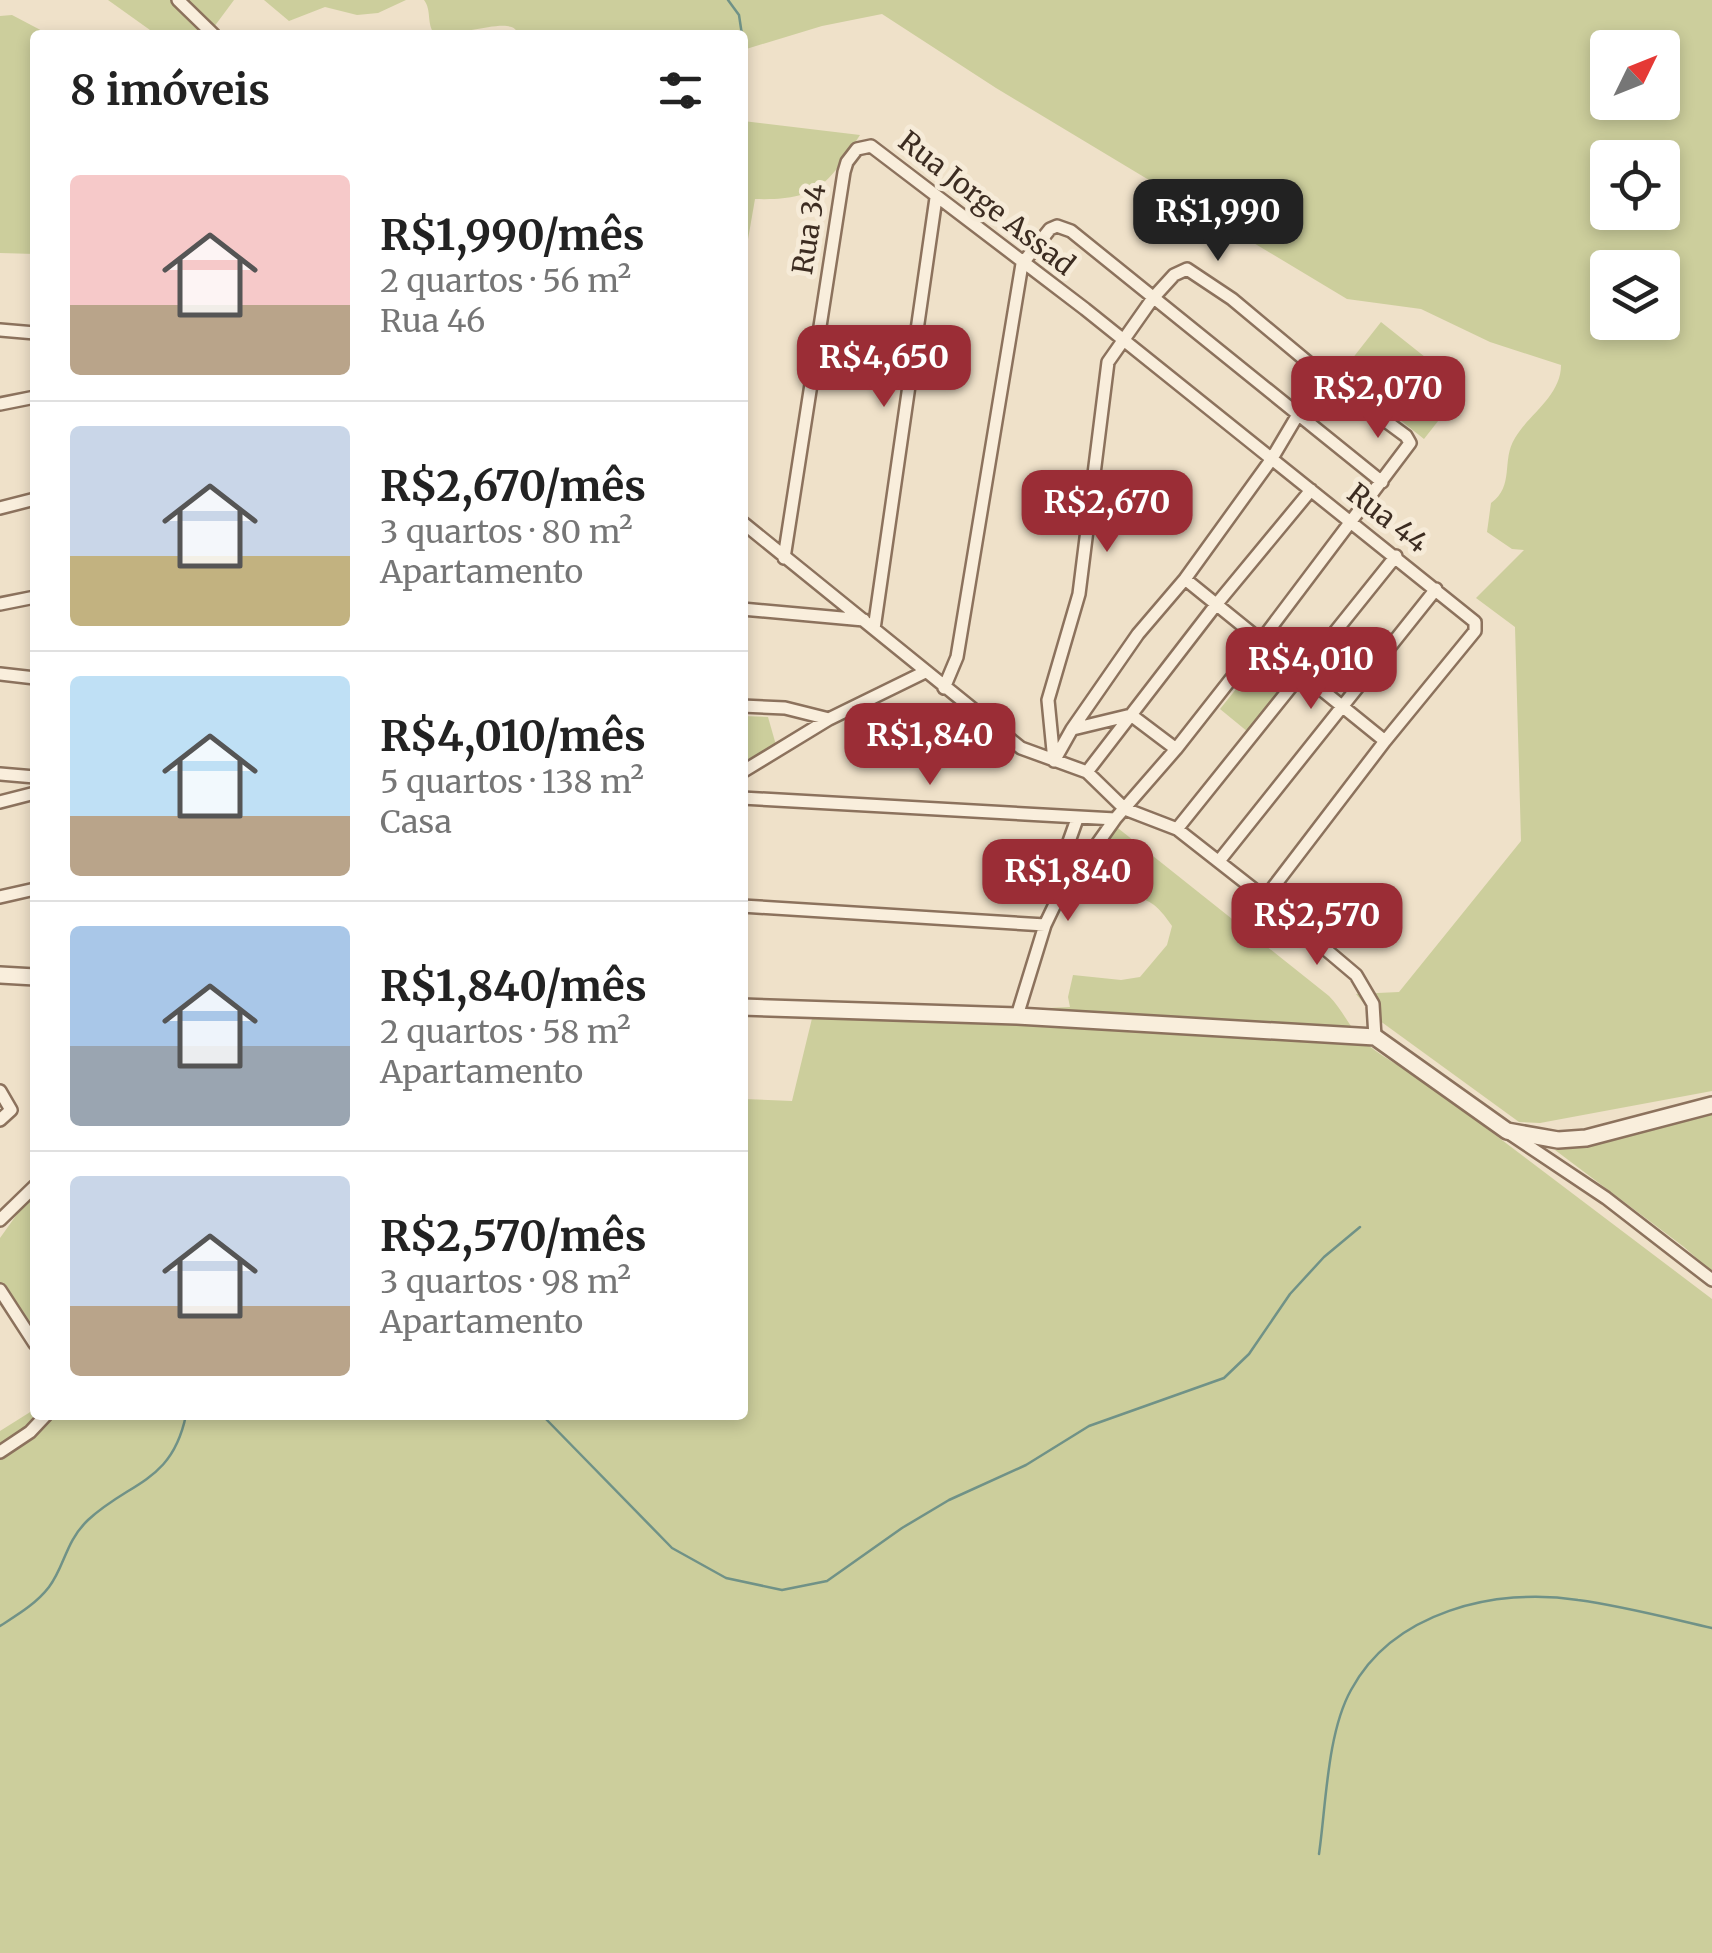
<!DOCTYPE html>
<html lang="pt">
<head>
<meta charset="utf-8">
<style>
	body { margin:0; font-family:Merriweather,serif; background:#f6f6f6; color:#222; height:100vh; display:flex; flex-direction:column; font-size:38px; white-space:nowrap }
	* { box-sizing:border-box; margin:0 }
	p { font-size:32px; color:#767676 }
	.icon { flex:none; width:55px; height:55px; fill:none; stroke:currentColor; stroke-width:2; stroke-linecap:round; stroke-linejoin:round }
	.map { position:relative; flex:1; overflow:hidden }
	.drawer { position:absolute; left:30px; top:30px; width:718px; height:1390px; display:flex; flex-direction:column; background:#fff; border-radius:10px; box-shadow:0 5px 15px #0003 }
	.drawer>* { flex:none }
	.needle { width:65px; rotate:47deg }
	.buttons { position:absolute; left:1590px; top:30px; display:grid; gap:20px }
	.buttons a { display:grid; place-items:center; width:90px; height:90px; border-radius:10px; background:#fff; box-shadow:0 5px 15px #0003; font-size:50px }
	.price { position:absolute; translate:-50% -85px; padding:0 22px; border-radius:20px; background:#9b2d36; color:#fff; font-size:32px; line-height:65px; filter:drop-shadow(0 2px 5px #0008) }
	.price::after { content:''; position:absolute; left:50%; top:60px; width:30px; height:22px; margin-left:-15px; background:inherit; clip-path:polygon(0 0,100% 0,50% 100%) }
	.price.current { background:#222; color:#fff }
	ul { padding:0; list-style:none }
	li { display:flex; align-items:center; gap:30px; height:250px; padding:0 40px }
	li+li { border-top:2px solid #e0e0e0 }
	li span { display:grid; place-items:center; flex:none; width:280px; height:200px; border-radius:10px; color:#555 }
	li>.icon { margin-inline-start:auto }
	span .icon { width:120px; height:120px; fill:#fffc; stroke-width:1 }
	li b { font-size:42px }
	h2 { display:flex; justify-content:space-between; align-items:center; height:120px; padding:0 40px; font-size:42px }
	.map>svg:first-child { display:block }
</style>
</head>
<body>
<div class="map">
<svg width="1712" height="1953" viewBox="0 0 1712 1953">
	<rect width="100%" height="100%" fill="#efe1c9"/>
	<path fill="#ccce9c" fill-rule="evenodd" d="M108 0H234L208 35H152L150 30Z
		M264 0H406L378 13 357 15 325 7 289 21Z
		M424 0H1712V1091L1540 1123 1519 1122 1376 1018 1356 994 1399 992 1521 841 1515 627 1476 598 1524 550 1512 549 1487 532 1491 503C1515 486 1501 460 1515 438 1529 414 1561 396 1561 365L1490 342 1421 309 1347 299 996 88 882 14 822 26 743 50 742 35H520C515 29 515 27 507 26 492 24 456 35 435 35 426 24 432 10 424 0ZM1608 48H1662V102H1608ZM1608 158H1662V212H1608ZM1608 268H1662V322H1608Z
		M12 15 50 35H35V254L0 253V16Z
		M743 121 860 135C828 185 817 201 755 199L743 268Z
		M1381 322 1464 388 1424 439 1341 373Z
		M1257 663 1286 685 1248 732 1220 709Z
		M743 716 768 717 776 745 743 764Z
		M1109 821 1329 996C1339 1006 1345 1018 1353 1029 1369 1051 1397 1064 1420 1078L1712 1299V1953H0V1431L35 1409V1415H742L743 1099 792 1101 815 1006 986 1011 1070 1007 1068 997 1073 975 1121 980 1140 977 1167 945 1172 926C1142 881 1131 906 1089 899L1079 885Z
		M1712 1112V1272L1684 1247 1555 1150Z
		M35 1189V1350L0 1297V1238Z"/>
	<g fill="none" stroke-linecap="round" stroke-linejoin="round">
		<path stroke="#709287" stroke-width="2.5" d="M728 0 739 15 742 35
			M542 1415 672 1548 726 1578 782 1590 827 1581 902 1528 949 1500 1026 1465 1089 1426 1224 1378 1249 1354 1290 1294 1324 1257 1360 1227
			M0 1626C17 1615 36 1604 49 1587 65 1566 65 1542 88 1520 130 1481 172 1483 186 1415
			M1319 1854C1326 1806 1327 1733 1351 1690 1393 1612 1495 1587 1578 1600 1623 1606 1668 1618 1712 1628"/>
		<defs>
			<path id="minor" d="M178 0 214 35
				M0 330 35 333
				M0 404 35 397
				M0 508 35 499
				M742 522 1021 748 1087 772 1125 809 1177 829 1265 898 1356 975 1373 1004 1375 1037
				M784 558 844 172 847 162 857 149 871 146 1085 309 1475 622V631L1385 741 1265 898
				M1185 579 1385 741
				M0 604 35 597
				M742 609 864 620
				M874 629 936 198
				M0 674 35 678
				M944 688 957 657 1022 264 1050 229 1057 226 1071 231 1382 482
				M742 706 785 708 829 719
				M1073 729 1131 715 1176 749
				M1054 761 1048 700 1079 594 1108 362 1153 298 1174 275 1187 269 1232 299 1322 374 1406 436 1410 443 1260 642 1176 749 1115 819 1056 902
				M1054 761 1072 729 1138 634 1185 579 1271 460 1322 374
				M742 772 829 719 925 672
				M1087 772 1215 606 1311 490
				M0 774 35 777
				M742 798 1115 819
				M0 802 35 793
				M1177 829 1396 556
				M1219 861 1436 589
				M0 897 35 889
				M742 906 1045 925
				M1017 1016 1045 925 1056 902 1062 861 1077 819
				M0 1091 11 1110 0 1120
				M1509 1133 1606 1198 1712 1280
				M0 1220 35 1186
				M0 1290 35 1344
				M0 1452 30 1432 46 1415"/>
			<path id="tertiary" d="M0 975 35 977
				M742 1007 1017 1016 1375 1037 1507 1131 1558 1140 1586 1138 1712 1105"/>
		</defs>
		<use href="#minor" stroke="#8c725d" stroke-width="16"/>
		<use href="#tertiary" stroke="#8c725d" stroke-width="20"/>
		<use href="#minor" stroke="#f9eedc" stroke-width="11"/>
		<use href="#tertiary" stroke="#f9eedc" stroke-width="15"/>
	</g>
	<g text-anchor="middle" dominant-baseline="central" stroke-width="10" stroke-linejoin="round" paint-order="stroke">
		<g font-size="28" fill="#3c2c21" stroke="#f6ebd8">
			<text transform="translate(987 203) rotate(38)">Rua Jorge Assad</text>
			<text transform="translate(809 229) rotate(-81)">Rua 34</text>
			<text transform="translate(1388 518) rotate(38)">Rua 44</text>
		</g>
	</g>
</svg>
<div class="buttons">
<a><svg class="needle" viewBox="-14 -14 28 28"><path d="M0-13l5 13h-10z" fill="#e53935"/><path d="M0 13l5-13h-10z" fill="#767676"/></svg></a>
<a><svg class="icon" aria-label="locate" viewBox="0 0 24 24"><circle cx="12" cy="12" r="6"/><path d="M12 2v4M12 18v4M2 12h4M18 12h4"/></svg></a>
<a><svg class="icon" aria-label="layers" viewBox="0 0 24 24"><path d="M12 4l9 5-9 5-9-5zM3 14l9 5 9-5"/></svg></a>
</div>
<b class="price current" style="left:1218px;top:264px">R$1,990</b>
<b class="price" style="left:884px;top:410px">R$4,650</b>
<b class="price" style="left:1378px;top:441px">R$2,070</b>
<b class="price" style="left:1107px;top:555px">R$2,670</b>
<b class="price" style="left:1311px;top:712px">R$4,010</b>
<b class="price" style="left:930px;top:788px">R$1,840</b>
<b class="price" style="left:1068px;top:924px">R$1,840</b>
<b class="price" style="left:1317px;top:968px">R$2,570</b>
<section class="drawer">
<h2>8 imóveis<svg class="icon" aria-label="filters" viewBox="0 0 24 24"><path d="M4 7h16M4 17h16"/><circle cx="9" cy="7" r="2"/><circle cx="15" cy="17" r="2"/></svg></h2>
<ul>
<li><span style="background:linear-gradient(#f6c9c9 65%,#b9a48a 0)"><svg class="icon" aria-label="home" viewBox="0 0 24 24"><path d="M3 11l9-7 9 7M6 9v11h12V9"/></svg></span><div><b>R$1,990/mês</b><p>2 quartos · 56 m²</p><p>Rua 46</p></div></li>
<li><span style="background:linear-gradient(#c9d6e8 65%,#c2b280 0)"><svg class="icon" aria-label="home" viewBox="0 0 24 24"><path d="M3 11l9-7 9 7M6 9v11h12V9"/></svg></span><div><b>R$2,670/mês</b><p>3 quartos · 80 m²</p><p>Apartamento</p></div></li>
<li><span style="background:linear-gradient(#bfe0f5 70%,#b9a48a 0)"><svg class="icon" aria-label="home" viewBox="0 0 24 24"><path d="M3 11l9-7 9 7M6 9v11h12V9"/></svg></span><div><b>R$4,010/mês</b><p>5 quartos · 138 m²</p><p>Casa</p></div></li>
<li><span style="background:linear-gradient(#a9c7e8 60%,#9aa5b1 0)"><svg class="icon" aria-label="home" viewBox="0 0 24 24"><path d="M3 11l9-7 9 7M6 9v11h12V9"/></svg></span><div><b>R$1,840/mês</b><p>2 quartos · 58 m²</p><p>Apartamento</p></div></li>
<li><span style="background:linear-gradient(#c9d6e8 65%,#b9a48a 0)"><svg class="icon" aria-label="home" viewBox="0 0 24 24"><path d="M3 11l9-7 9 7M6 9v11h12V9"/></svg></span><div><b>R$2,570/mês</b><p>3 quartos · 98 m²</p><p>Apartamento</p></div></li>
</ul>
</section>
</div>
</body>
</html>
